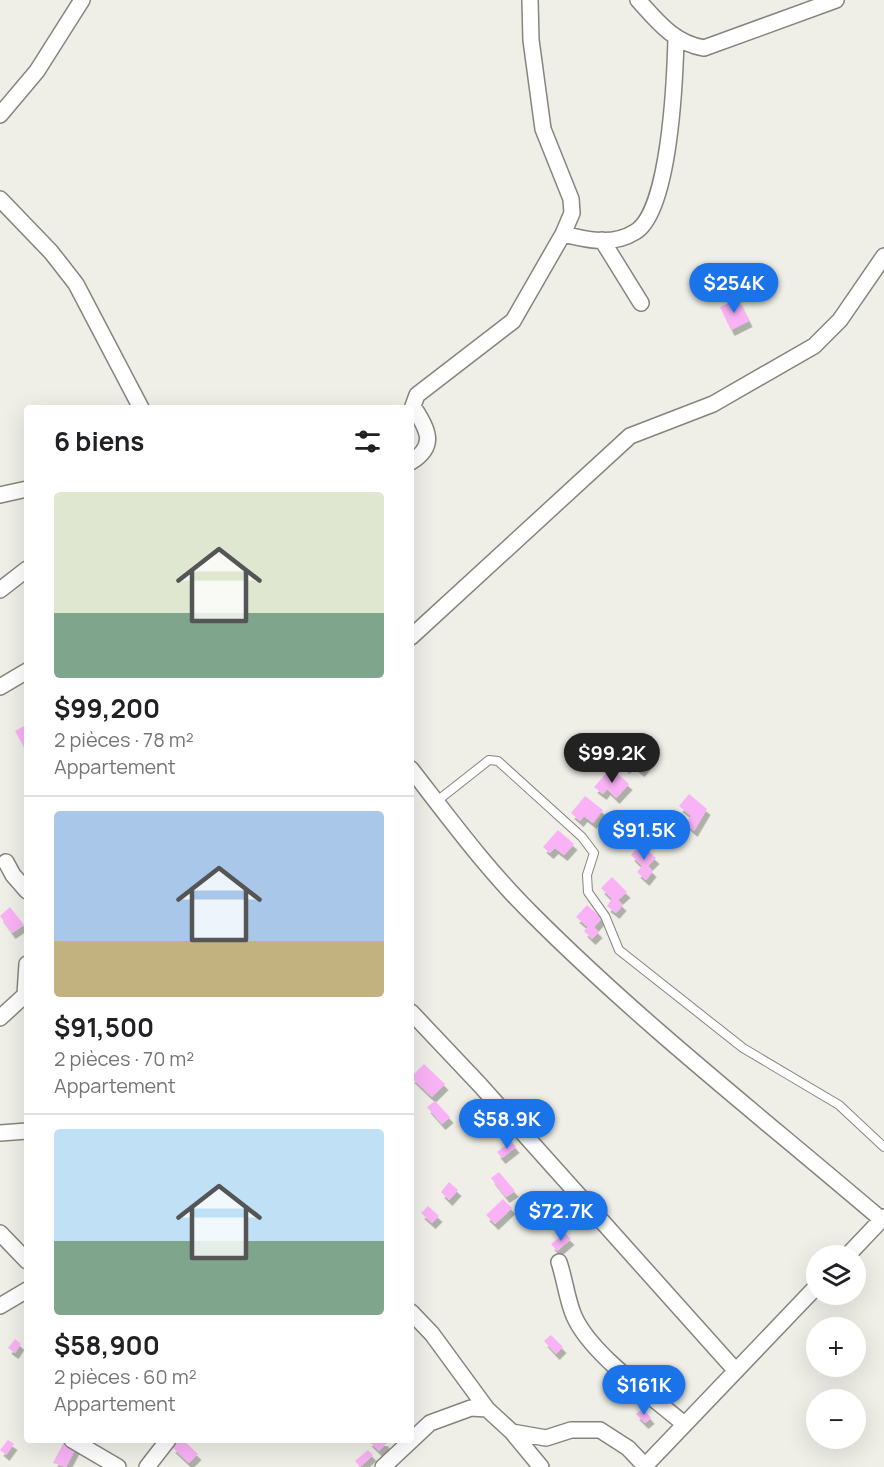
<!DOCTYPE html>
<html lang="fr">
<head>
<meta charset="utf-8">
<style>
	body { margin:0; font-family:Manrope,sans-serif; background:#f6f6f6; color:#202124; height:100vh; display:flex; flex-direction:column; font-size:22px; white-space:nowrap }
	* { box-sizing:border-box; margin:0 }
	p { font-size:20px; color:#757577 }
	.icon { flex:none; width:33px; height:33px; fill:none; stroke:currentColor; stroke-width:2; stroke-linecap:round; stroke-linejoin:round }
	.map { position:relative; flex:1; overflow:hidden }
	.side { position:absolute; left:24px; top:405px; width:390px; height:1038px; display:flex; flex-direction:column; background:#fff; border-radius:6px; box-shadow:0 6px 24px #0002 }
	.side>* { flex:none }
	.buttons { position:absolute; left:806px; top:1245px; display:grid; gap:12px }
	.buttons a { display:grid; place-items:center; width:60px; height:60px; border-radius:50%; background:#fff; box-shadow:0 6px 24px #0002; font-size:30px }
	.price { position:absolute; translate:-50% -51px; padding:0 14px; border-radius:21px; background:#1a73e8; color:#fff; font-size:20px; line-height:39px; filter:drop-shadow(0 2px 3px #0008) }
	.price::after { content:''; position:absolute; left:50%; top:36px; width:18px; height:14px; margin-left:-9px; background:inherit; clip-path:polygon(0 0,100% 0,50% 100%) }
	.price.active { background:#222; color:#fff }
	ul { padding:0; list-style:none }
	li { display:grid; align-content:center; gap:12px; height:318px; padding:0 30px }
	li+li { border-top:2px solid #e0e0e0 }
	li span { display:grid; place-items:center; height:186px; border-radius:6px; color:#555 }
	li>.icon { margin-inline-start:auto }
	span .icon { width:108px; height:108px; fill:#fffc; stroke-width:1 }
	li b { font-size:26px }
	h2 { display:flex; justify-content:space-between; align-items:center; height:72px; padding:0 30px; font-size:26px }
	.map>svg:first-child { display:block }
</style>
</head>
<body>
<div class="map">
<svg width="884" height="1467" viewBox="0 0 884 1467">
	<defs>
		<filter id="shadow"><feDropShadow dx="3.5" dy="6" stdDeviation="0" flood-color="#0004"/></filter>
	</defs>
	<rect width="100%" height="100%" fill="#efefe8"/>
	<path fill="#f9b2f5" filter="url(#shadow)" d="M738 299 749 321 731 330 720 307Z
		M24 726 27 743 23 745 15 731Z
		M636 743 652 758 641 771 631 763 626 768 619 761Z
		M611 768 629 784 616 798 607 789 603 794 594 787Z
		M689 794 707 809 694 831 685 823 691 816 679 806Z
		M585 796 603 810 593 823 584 816 580 821 571 813Z
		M558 830 574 844 564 855 555 848 550 853 543 847Z
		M641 844 656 858 648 866 653 871 646 880 637 872 642 866 631 855Z
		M612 877 627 892 618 900 623 905 616 913 607 906 612 899 601 888Z
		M587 905 602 918 594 927 599 932 592 939 584 931 588 927 576 917Z
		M10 907 24 925 12 933 0 916Z
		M424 1064 445 1084 432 1097 411 1077Z
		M435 1101 450 1117 442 1124 427 1107Z
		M511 1141 516 1147 502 1158 497 1152Z
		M499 1172 515 1191 506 1197 491 1178Z
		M449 1182 458 1190 449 1200 441 1192Z
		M503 1199 512 1208 495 1224 486 1215Z
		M428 1206 439 1216 432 1223 421 1213Z
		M565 1233 571 1239 557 1251 551 1244Z
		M551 1335 563 1347 556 1354 544 1341Z
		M15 1339 21 1344 15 1353 8 1348Z
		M643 1408 651 1418 645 1423 636 1414Z
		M8 1440 14 1444 6 1455 0 1450Z
		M178 1440H183L198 1454 189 1463 172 1447Z
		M368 1440H384L387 1443 379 1451Z
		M64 1442 76 1448 66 1467 53 1463Z
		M368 1450 373 1455 360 1467 355 1461Z"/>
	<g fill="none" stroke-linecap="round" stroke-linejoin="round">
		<defs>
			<path id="service" d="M437 801 489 760 498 761 582 837 594 853 587 875 588 892 605 916 619 950 743 1048 839 1105 884 1147"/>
			<path id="minor" d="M638 0C658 22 674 43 704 48L836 0
				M0 115 37 71 82 0
				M0 199 51 252 76 284 141 408
				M563 234C587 240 613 246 635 232 670 212 675 78 676 38
				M602 240 641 303
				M411 462C438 445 427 429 413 406L417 395 513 321 563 234 572 213 571 199 543 129 531 40 530 0
				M0 495 27 489
				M0 590 27 569
				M411 637 630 436 713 404 814 346 840 320 884 256
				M0 687 27 671
				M411 769C450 819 488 871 533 915 642 1024 765 1120 882 1220
				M6 862 13 875 27 891
				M411 1012 480 1085 736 1371
				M0 1018 25 995 27 964
				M0 1133 27 1131
				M0 1233 27 1261
				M847 1256 884 1217
				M559 1262C565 1280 567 1300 574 1316 591 1355 652 1396 684 1424
				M0 1306 27 1290
				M411 1312 432 1334 487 1409 512 1432 541 1467
				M512 1432 546 1438 571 1430H600L628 1448 645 1466
				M72 1440 118 1467
				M147 1467 168 1440
				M383 1467 430 1423 471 1408 487 1409
				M644 1467 816 1287"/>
		</defs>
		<use href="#service" stroke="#85857f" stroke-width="10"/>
		<use href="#minor" stroke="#85857f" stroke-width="18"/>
		<use href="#service" stroke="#fff" stroke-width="8"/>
		<use href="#minor" stroke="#fff" stroke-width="15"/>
	</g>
</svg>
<div class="buttons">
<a><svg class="icon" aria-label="layers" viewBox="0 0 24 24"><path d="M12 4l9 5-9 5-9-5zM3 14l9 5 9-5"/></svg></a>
<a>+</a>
<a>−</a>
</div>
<b class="price" style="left:734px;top:314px">$254K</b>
<b class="price active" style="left:612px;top:784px">$99.2K</b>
<b class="price" style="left:644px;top:861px">$91.5K</b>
<b class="price" style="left:507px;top:1150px">$58.9K</b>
<b class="price" style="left:561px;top:1242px">$72.7K</b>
<b class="price" style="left:644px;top:1416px">$161K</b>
<section class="side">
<h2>6 biens<svg class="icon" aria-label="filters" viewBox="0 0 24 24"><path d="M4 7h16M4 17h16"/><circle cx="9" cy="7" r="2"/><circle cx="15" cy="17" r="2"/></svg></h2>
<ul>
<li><span style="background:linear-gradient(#dfe7d0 65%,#7fa58c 0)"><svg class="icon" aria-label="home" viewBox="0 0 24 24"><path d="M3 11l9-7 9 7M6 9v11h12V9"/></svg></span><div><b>$99,200</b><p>2 pièces · 78 m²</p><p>Appartement</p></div></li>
<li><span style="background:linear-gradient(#a9c7e8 70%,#c2b280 0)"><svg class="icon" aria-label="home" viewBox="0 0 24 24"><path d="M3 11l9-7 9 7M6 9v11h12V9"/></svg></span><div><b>$91,500</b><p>2 pièces · 70 m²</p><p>Appartement</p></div></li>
<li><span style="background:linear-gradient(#bfe0f5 60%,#7fa58c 0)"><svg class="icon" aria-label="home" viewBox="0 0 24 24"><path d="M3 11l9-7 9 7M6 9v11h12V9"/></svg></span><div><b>$58,900</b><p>2 pièces · 60 m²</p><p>Appartement</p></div></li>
</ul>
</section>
</div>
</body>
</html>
